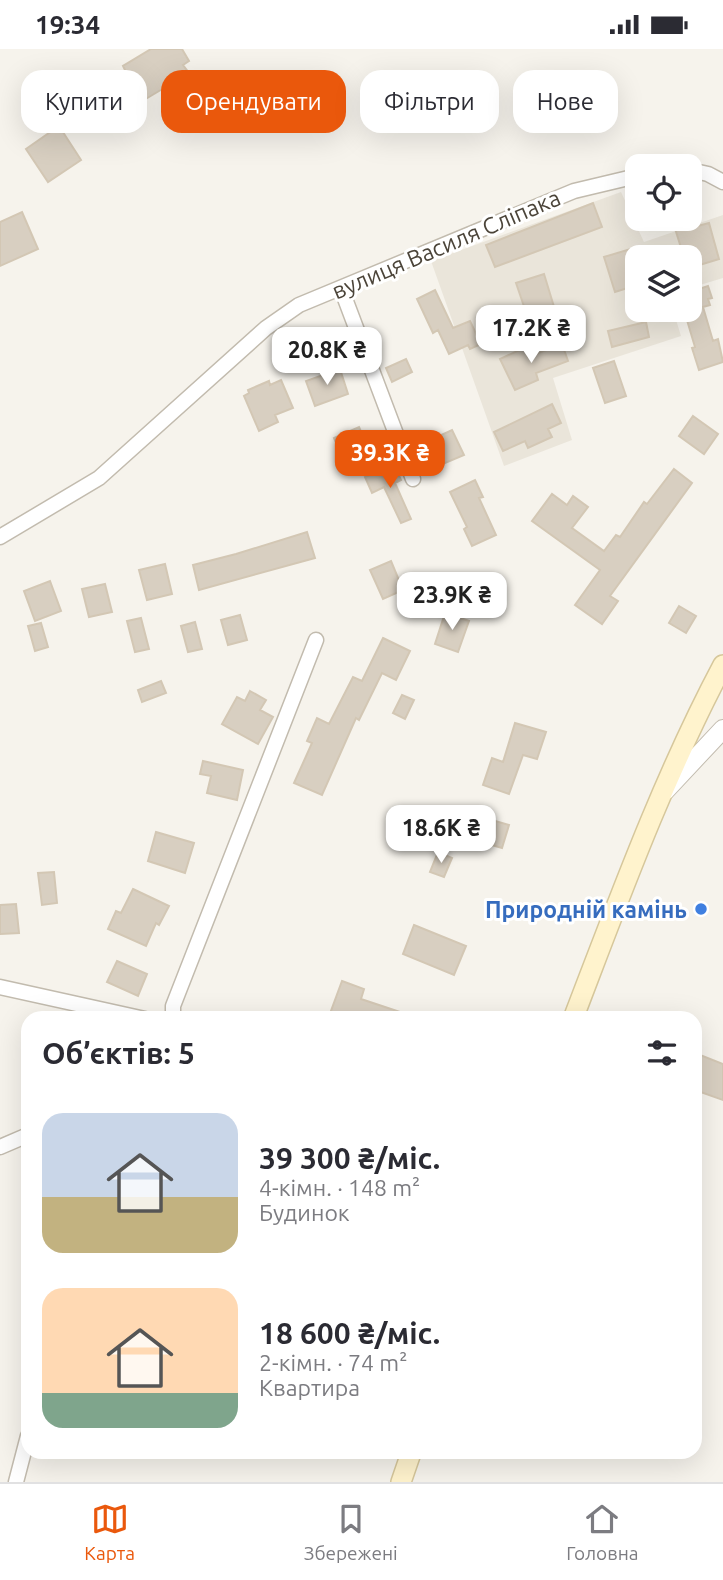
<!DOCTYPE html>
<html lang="uk">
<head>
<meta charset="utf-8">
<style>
	body { margin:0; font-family:Ubuntu,sans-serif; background:#f7f7f7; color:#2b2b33; height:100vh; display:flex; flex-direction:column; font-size:26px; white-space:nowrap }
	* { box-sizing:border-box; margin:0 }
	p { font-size:23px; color:#7c7c81 }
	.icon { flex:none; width:38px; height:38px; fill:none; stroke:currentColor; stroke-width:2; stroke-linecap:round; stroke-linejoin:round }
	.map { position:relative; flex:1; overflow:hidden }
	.panel { position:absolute; left:21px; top:962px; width:681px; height:448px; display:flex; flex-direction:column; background:#fff; border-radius:21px; box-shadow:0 7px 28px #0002 }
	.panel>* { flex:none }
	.guide { position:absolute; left:21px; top:21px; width:682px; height:63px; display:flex; gap:14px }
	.controls { position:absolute; left:625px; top:105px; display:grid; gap:14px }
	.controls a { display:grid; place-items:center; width:77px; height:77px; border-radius:14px; background:#fff; box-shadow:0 7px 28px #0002; font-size:35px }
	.price { position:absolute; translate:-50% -60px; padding:0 16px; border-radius:14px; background:#fff; color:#222; font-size:23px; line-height:46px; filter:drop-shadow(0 2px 4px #0008) }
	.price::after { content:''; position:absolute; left:50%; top:42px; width:21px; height:16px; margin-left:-10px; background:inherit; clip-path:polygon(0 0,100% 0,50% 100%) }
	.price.selected { background:#ea580c; color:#fff }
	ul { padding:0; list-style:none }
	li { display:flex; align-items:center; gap:21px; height:175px; padding:0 21px }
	li span { display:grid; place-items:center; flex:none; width:196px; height:140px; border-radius:21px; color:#555 }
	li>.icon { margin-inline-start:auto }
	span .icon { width:84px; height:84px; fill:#fffc; stroke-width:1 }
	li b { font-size:30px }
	h2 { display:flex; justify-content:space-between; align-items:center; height:84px; padding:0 21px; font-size:30px }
	.chip { padding:0 24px; border-radius:21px; background:#fff; box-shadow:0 7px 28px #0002; font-size:24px; line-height:63px }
	.chip.selected { background:#ea580c; color:#fff }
	.status { display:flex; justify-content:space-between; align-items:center; height:49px; padding:0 35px; background:#fff; direction:ltr }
	.status svg { height:19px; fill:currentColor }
	.tabs { display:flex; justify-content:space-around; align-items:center; height:98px; border-top:2px solid #e1e1e2; background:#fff; font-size:19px; color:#7c7c81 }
	.tabs a { display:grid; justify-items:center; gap:4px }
	.tabs .selected { color:#ea580c }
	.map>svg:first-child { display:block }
</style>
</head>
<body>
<div class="status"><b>19:34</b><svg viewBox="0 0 49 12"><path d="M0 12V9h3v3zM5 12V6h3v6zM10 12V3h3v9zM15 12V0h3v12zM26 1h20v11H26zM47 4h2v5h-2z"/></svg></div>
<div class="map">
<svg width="723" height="1433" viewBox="0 0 723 1433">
	<rect width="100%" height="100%" fill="#f6f3ec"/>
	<path fill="#eae5da" d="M621 143 644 193 723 166V229L690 239V208H637V261H673L681 287 553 329 572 391 504 417 431 212Z"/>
	<path fill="#d8cfc1" stroke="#d3c7b4" stroke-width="2" d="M151 0H182L189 12 183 16 189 24 134 57 117 29 126 23 123 17Z
		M223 29 259 48 247 72 210 54Z
		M415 31 426 61 379 78 368 48Z
		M59 77 81 111 48 133 26 100Z
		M593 154 602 178 495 218 486 196Z
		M22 163 38 200 0 217V173Z
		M672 170H690L694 178 709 174 719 210 690 219V208H684Z
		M637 198V236L615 243 604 208Z
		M544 225 555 261 528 269 516 234Z
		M708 237 712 249 708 250 710 256 703 258 713 292 718 290 723 313 699 321 692 299 695 298 684 261H690V243Z
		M435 241 453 279 470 272 481 295 470 300 468 296 449 305 438 281 433 284 417 250Z
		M646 273 649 288 612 298 608 282Z
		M562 295 568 312 536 324 538 331 515 341 500 310 524 299 528 308Z
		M406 310 412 323 392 333 386 319Z
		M614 312 626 347 605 354 593 319Z
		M340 320 348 345 315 357 306 332Z
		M281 331 293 359 275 366 278 373 259 382 244 347 249 344 248 341 269 332 270 336Z
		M552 355 561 374 548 380 552 388 528 399 525 392 503 402 494 383Z
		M693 367 718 385 704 405 679 387Z
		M359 378 369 402 344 413 334 389Z
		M452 381 464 406 438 417 430 400 442 395 439 387Z
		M394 416 401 431 395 434 411 470 401 474 384 438 372 444 365 428Z
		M674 420 692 434 610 547 618 552 602 575 575 556 600 521 532 472 552 445 567 456 573 447 588 458 572 479 604 502 616 486 620 488 644 453 647 455Z
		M475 431 483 448 479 449 496 486 472 497 464 480 467 478 450 443Z
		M307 483 315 509 199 541 193 516 236 505Z
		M391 512 403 541 383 550 370 521Z
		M165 515 172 545 147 551 139 521Z
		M50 532 61 562 35 572 24 542Z
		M105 535 112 563 89 568 82 540Z
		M679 557 696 567 686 584 669 574Z
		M445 564 469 572 458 603 435 595Z
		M240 566 247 591 228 596 221 571Z
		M141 569 149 600 135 603 127 572Z
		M195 573 202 600 188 603 181 577Z
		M41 574 48 598 35 602 28 577Z
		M383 589 410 602 396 631 382 624 359 671 356 669 322 746 294 734 312 694 307 692 317 669 329 675 353 628 362 632Z
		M161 632 166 644 142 653 138 641Z
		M250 642 266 651 260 661 273 668 258 695 222 675 237 648 245 652Z
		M402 646 414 651 405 670 393 664Z
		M515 674 546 683 537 710 523 706 509 745 483 736 492 709 503 713Z
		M203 712 243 721 237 751 207 744 211 727 200 725Z
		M468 764 509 776 502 799 461 787Z
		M156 783 194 794 185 824 148 812Z
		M438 803 452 809 444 828 430 823Z
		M54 823 57 854 42 856 38 824Z
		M133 840 169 857 159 876 156 874 146 897 108 880 116 862 121 864Z
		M16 855 19 884 0 885V856Z
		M414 876 466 897 454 926 403 905Z
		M117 912 147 925 138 947 107 933Z
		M342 932 364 940 361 950 412 967V970H328Z
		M695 1004 723 1015V1051L695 1041Z"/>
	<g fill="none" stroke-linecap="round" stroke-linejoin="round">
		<defs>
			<path id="minor" d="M690 121 708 125 723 133
				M341 239 413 430
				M0 488 99 429 266 279 299 256 574 142 637 127
				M0 938 145 970
				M173 970V957L316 591
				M0 1098 28 1086
				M16 1433 28 1387"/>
			<path id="tertiary" d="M665 742 723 680"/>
			<path id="secondary" d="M573 970C619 850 663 729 723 616
				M401 1433 411 1404"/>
		</defs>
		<use href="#minor" stroke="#c2bbae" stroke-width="17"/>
		<use href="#tertiary" stroke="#c2bbae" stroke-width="20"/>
		<use href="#secondary" stroke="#d6c79b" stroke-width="22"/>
		<use href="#minor" stroke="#fff" stroke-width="14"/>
		<use href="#tertiary" stroke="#fff" stroke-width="18"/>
		<use href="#secondary" stroke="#fff3cd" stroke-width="19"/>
	</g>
	<circle fill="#3f7fe0" stroke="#fff" stroke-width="2.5" cx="701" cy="860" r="7"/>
	<g text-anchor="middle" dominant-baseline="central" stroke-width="6" stroke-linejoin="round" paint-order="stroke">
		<g font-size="23" fill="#4b4439" stroke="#fff">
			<text transform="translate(446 195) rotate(-23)">вулиця Василя Сліпака</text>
		</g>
		<g font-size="23" font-weight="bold" fill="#366cbe" stroke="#fff" text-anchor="end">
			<text x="687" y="860">Природній камінь</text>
		</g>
	</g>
</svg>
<div class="controls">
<a><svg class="icon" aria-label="locate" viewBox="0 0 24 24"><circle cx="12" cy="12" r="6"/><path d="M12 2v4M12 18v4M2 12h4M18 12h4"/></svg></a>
<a><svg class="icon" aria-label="layers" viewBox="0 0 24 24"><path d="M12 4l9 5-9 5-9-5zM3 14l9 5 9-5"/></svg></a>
</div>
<b class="price" style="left:531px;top:316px">17.2K ₴</b>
<b class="price" style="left:327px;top:338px">20.8K ₴</b>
<b class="price selected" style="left:390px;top:441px">39.3K ₴</b>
<b class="price" style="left:452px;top:583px">23.9K ₴</b>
<b class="price" style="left:441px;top:816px">18.6K ₴</b>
<div class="guide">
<a class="chip">Купити</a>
<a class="chip selected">Орендувати</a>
<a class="chip">Фільтри</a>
<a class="chip">Нове</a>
</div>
<section class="panel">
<h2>Об’єктів: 5<svg class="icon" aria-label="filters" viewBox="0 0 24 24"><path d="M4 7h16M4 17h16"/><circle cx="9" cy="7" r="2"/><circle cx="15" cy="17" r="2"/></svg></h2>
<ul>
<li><span style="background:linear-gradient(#c9d6e8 60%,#c2b280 0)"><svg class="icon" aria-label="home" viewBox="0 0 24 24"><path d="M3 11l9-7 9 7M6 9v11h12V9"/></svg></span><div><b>39 300 ₴/міс.</b><p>4-кімн. · 148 m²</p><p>Будинок</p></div></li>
<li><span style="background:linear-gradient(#ffd9b3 75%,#7fa58c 0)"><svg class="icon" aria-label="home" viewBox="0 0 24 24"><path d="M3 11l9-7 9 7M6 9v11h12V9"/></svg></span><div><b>18 600 ₴/міс.</b><p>2-кімн. · 74 m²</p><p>Квартира</p></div></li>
</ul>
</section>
</div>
<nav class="tabs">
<a class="selected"><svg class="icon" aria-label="map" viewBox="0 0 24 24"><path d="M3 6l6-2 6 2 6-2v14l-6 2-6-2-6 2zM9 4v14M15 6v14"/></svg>Карта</a>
<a><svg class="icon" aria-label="saved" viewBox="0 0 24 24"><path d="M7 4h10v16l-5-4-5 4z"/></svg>Збережені</a>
<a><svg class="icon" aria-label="home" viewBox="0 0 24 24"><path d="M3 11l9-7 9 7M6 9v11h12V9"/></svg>Головна</a>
</nav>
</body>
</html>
